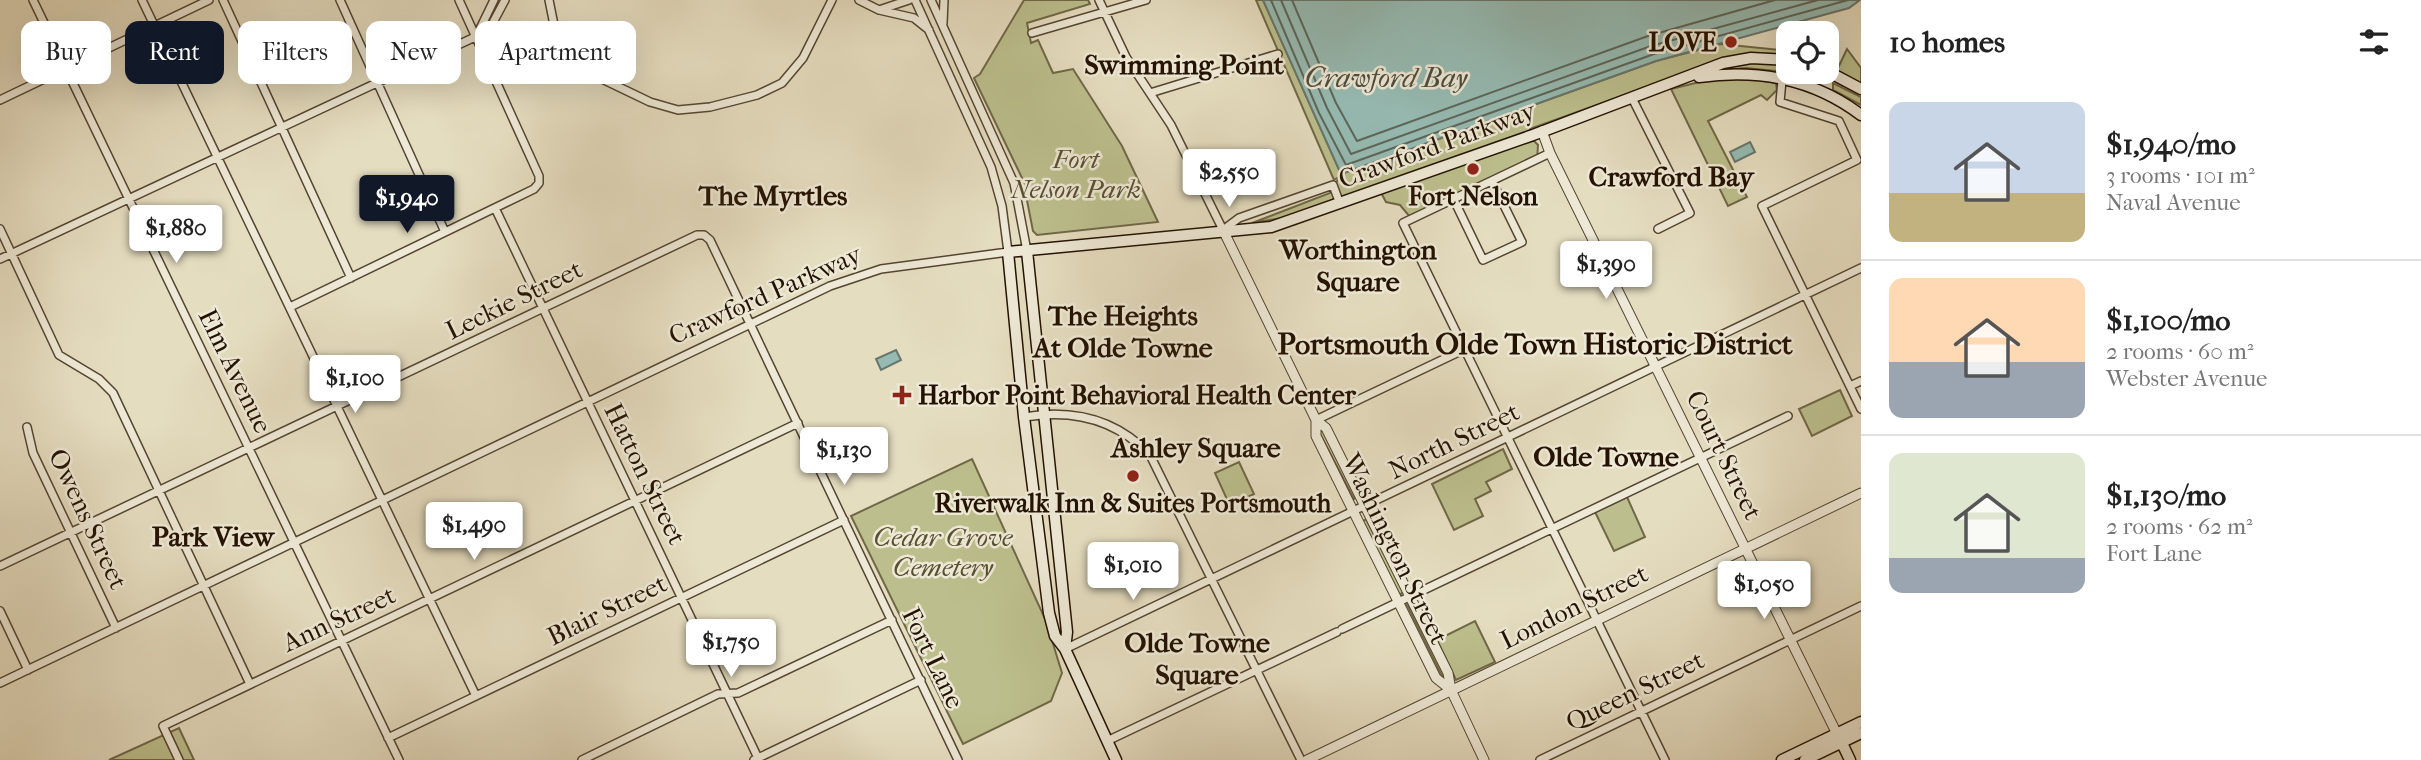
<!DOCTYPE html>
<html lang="en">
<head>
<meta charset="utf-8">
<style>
	body { margin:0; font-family:"IM FELL French Canon",serif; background:#f6f6f6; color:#222; height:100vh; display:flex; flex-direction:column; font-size:26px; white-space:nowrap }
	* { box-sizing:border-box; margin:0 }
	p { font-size:23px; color:#767676 }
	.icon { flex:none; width:38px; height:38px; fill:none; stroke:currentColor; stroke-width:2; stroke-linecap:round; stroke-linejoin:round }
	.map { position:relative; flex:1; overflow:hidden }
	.drawer { display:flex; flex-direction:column; background:#fff; width:560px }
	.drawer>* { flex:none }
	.guide { position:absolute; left:21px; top:21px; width:665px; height:63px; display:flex; gap:14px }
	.buttons { position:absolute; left:1776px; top:21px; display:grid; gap:14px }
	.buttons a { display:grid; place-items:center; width:63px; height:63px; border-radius:14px; background:#fff; box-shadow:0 7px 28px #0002; font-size:35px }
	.price { position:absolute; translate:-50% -60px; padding:0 16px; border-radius:7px; background:#fff; color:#222; font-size:23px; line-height:46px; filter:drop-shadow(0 2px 4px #0008) }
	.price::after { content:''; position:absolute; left:50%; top:42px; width:21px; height:16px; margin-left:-10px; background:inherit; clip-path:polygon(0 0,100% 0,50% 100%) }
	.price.on { background:#111827; color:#fff }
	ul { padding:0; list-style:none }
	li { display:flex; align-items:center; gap:21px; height:175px; padding:0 28px }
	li+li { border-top:2px solid #e0e0e0 }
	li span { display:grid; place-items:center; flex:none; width:196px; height:140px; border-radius:14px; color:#555 }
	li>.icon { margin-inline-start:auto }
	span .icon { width:84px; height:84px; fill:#fffc; stroke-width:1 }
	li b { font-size:30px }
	h2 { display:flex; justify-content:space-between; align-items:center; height:84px; padding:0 28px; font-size:30px }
	.pill { padding:0 24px; border-radius:14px; background:#fff; box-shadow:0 7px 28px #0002; font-size:24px; line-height:63px }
	.pill.on { background:#111827; color:#fff }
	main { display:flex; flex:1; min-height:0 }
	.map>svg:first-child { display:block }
</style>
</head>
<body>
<main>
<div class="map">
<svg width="1861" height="760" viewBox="0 0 1861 760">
	<rect width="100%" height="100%" fill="#e5ddc0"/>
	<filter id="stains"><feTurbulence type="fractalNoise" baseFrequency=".00286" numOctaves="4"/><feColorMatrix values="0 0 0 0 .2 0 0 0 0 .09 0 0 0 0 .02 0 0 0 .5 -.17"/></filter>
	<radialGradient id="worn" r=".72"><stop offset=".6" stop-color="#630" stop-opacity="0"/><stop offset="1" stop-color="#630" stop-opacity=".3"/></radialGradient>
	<path fill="#bcbf8d" stroke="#706847" stroke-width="2" d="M1024 0H1088L1090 4 1027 23 1031 43 1038 40 1053 73 1073 69 1122 146 1158 222 1037 235 1033 231 1023 180 974 78 980 74Z
		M1256 0H1263L1341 174 1656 61 1721 44 1780 50 1778 54 1722 60 1530 129 1533 140 1538 145 1537 160 1410 217 1400 205 1386 202 1377 185 1293 216 1252 223 1330 193 1340 176 1334 180Z
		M1847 49 1861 68V84L1837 70Z
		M1746 61 1777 62 1779 67 1776 71 1746 68 1714 71Z
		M1716 78H1748L1776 83 1777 90 1767 100 1761 95 1708 121 1747 197 1728 206 1671 89Z
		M1833 83 1861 97V105L1833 90Z
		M1840 390 1852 416 1812 436 1799 409Z
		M1323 430 1356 497 1354 499 1319 432Z
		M1503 449 1512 469 1486 482 1491 491 1475 499 1483 516 1454 530 1432 484Z
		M972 459 1046 621 1062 673 1051 701 963 744 851 516Z
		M1239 462 1254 494 1230 506 1215 473Z
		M1627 497 1645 537 1614 551 1595 512Z
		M1366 519 1404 591 1401 594H1398L1362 522Z
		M1407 605 1410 606 1444 673 1443 678Z
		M1475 621 1495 662 1456 680 1437 640Z
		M179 728 194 760H109Z"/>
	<path fill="#96bbb3" stroke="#68776c" stroke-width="2" d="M1263 0H1860L1849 8 1656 61 1341 174Z
		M1750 142 1755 152 1735 162 1730 152Z
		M896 350 901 360 881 370 876 359Z"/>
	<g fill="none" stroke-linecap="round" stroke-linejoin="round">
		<path stroke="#5c665a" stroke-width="2" d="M1271 0 1319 113 1346 165 1654 54 1848 0
			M1281 0 1327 108 1351 154 1651 46 1818 0
			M1292 0 1336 103 1357 141 1648 36 1775 0"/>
		<defs>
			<path id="minor" d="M33 0 399 760
				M142 0 476 696
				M223 0 351 278
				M340 0 445 232
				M549 0 558 45 575 66 650 102 678 110 710 107 757 95 782 83 803 58 832 0
				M859 0 879 10 909 0
				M931 0 1014 183 1027 251
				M1099 0 1126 57 1171 125 1223 230 1239 218 1333 185 1340 204
				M879 10 914 18 929 30
				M943 23 944 0
				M1032 33 1146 0
				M476 37 494 0
				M1784 59 1780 102 1839 121 1857 160 1762 206 1861 409
				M1150 93 1278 54
				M1632 98 1690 213 1658 229
				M0 100 209 0
				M1550 153 1403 223 1665 760
				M1454 200 1483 260 1522 242 1492 181
				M495 208 758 758
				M0 229 59 355 99 379 113 393 250 684
				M0 259 475 37 489 30 505 0
				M290 307 534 189 539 183V176L459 0
				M1850 386 1861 381
				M1024 417C1072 409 1116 419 1150 455L1301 760
				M1316 420 1465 349
				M27 427 33 453 116 628
				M0 566 697 235H704L710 240 958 760
				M0 611 28 670
				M1342 629 1788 416
				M1065 649 1861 268
				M0 683 830 286 881 269 1008 252 1002 206 991 167 915 0
				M388 738 844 520
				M1107 741 1337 632
				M179 760 163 726 798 423
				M582 760 718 694 738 693 892 620
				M754 760 921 680
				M1540 760 1861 606"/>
			<path id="tertiary" d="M1542 131 1550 153 1837 734
				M1223 230 1316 420 1326 428 1448 673 1451 690 1484 760
				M1316 420V436L1436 678 1451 690
				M1307 760 1861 493"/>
			<path id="secondary" d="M1827 71 1861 89
				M1699 77C1758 69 1812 78 1861 115
				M1027 251 1067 632 1065 649
				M1839 737 1850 760
				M1116 760 1065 649 1055 636 1049 613 1024 417 1008 252 1271 227 1533 135 1723 63 1751 58 1788 60
				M1782 760 1861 722
				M1805 760 1861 733"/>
		</defs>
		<use href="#minor" stroke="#544531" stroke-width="10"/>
		<use href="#tertiary" stroke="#544531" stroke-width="11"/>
		<use href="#secondary" stroke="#231201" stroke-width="13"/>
		<use href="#minor" stroke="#eee9d6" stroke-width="7"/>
		<use href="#tertiary" stroke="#eee9d6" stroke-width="9"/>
		<use href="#secondary" stroke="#eee9d6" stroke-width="10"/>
	</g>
	<g fill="#8f2418" stroke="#eee9d6" stroke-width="2.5">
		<circle cx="1731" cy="42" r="7"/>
		<circle cx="1473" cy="169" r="7"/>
		<path d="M898.5 384.5h7v7h7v7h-7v7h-7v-7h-7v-7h7z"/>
		<circle cx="1133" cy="476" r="7"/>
	</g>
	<g text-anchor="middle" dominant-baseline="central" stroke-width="5" stroke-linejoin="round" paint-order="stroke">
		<g font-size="26" font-weight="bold" fill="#231201" stroke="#eee9d6">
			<text x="1717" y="42" text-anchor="end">LOVE</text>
			<text x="1473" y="196">Fort Nelson</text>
			<text x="918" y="395" text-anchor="start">Harbor Point Behavioral Health Center</text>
			<text x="1133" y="503">Riverwalk Inn &amp; Suites Portsmouth</text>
		</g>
		<g font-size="26" fill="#231201" stroke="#eee9d6">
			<text transform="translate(1437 145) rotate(-20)">Crawford Parkway</text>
			<text transform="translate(765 295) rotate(-24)">Crawford Parkway</text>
			<text transform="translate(514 300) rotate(-26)">Leckie Street</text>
			<text transform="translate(235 371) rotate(64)">Elm Avenue</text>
			<text transform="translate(1454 441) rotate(-26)">North Street</text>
			<text transform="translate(1724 455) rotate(64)">Court Street</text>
			<text transform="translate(645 474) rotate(64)">Hatton Street</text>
			<text transform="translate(88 519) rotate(65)">Owens Street</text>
			<text transform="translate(1395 549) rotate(64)">Washington Street</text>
			<text transform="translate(1574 607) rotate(-26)">London Street</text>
			<text transform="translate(607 610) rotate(-26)">Blair Street</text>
			<text transform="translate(339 619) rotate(-25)">Ann Street</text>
			<text transform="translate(933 658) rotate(64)">Fort Lane</text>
			<text transform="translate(1635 691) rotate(-26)">Queen Street</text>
		</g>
		<g font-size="26" font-style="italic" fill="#594f32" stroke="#eee9d6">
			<text x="1076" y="159">Fort<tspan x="1076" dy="30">Nelson Park</tspan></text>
			<text x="943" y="537">Cedar Grove<tspan x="943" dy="30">Cemetery</tspan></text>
		</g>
		<g font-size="28" font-weight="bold" fill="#231201" stroke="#eee9d6">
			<text x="1184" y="64">Swimming Point</text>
			<text x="1671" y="176">Crawford Bay</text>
			<text x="773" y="195">The Myrtles</text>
			<text x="1358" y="249">Worthington<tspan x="1358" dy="32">Square</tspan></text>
			<text x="1123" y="315">The Heights<tspan x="1123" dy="32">At Olde Towne</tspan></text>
			<text x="1196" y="447">Ashley Square</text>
			<text x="1606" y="456">Olde Towne</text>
			<text x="213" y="536">Park View</text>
			<text x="1197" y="642">Olde Towne<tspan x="1197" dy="32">Square</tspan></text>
		</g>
		<g font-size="28" font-style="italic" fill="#4b4d3f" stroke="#eee9d6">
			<text x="1386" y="77">Crawford Bay</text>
		</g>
		<g font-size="30" font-weight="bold" fill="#231201" stroke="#eee9d6">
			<text x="1535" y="344">Portsmouth Olde Town Historic District</text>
		</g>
	</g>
	<rect width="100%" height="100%" filter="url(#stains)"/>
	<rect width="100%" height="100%" fill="url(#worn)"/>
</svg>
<div class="buttons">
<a><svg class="icon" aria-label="locate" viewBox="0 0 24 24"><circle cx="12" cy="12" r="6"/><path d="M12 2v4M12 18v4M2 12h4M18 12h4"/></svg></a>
</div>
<b class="price" style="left:1229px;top:209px">$2,550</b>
<b class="price on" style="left:407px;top:235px">$1,940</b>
<b class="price" style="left:176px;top:265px">$1,880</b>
<b class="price" style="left:1606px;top:301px">$1,390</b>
<b class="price" style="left:355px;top:415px">$1,100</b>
<b class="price" style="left:844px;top:487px">$1,130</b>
<b class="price" style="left:474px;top:562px">$1,490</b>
<b class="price" style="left:1133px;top:602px">$1,010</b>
<b class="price" style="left:1764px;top:621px">$1,050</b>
<b class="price" style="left:731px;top:679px">$1,750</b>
<div class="guide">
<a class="pill">Buy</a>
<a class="pill on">Rent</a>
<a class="pill">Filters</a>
<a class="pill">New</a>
<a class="pill">Apartment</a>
</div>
</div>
<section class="drawer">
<h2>10 homes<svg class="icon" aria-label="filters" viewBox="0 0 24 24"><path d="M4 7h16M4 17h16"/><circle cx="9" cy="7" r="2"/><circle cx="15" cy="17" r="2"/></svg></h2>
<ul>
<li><span style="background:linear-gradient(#c9d6e8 65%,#c2b280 0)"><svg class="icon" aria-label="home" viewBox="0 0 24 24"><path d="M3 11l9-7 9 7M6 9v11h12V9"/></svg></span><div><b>$1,940/mo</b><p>3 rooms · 101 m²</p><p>Naval Avenue</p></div></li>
<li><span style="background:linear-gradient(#ffd9b3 60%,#9aa5b1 0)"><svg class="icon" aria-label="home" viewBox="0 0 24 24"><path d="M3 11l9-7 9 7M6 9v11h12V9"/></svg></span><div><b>$1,100/mo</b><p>2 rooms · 60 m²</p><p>Webster Avenue</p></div></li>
<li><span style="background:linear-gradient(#dfe7d0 75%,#9aa5b1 0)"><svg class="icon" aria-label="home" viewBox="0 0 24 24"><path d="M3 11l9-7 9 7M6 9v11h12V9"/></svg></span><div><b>$1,130/mo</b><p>2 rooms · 62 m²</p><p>Fort Lane</p></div></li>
</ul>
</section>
</main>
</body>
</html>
